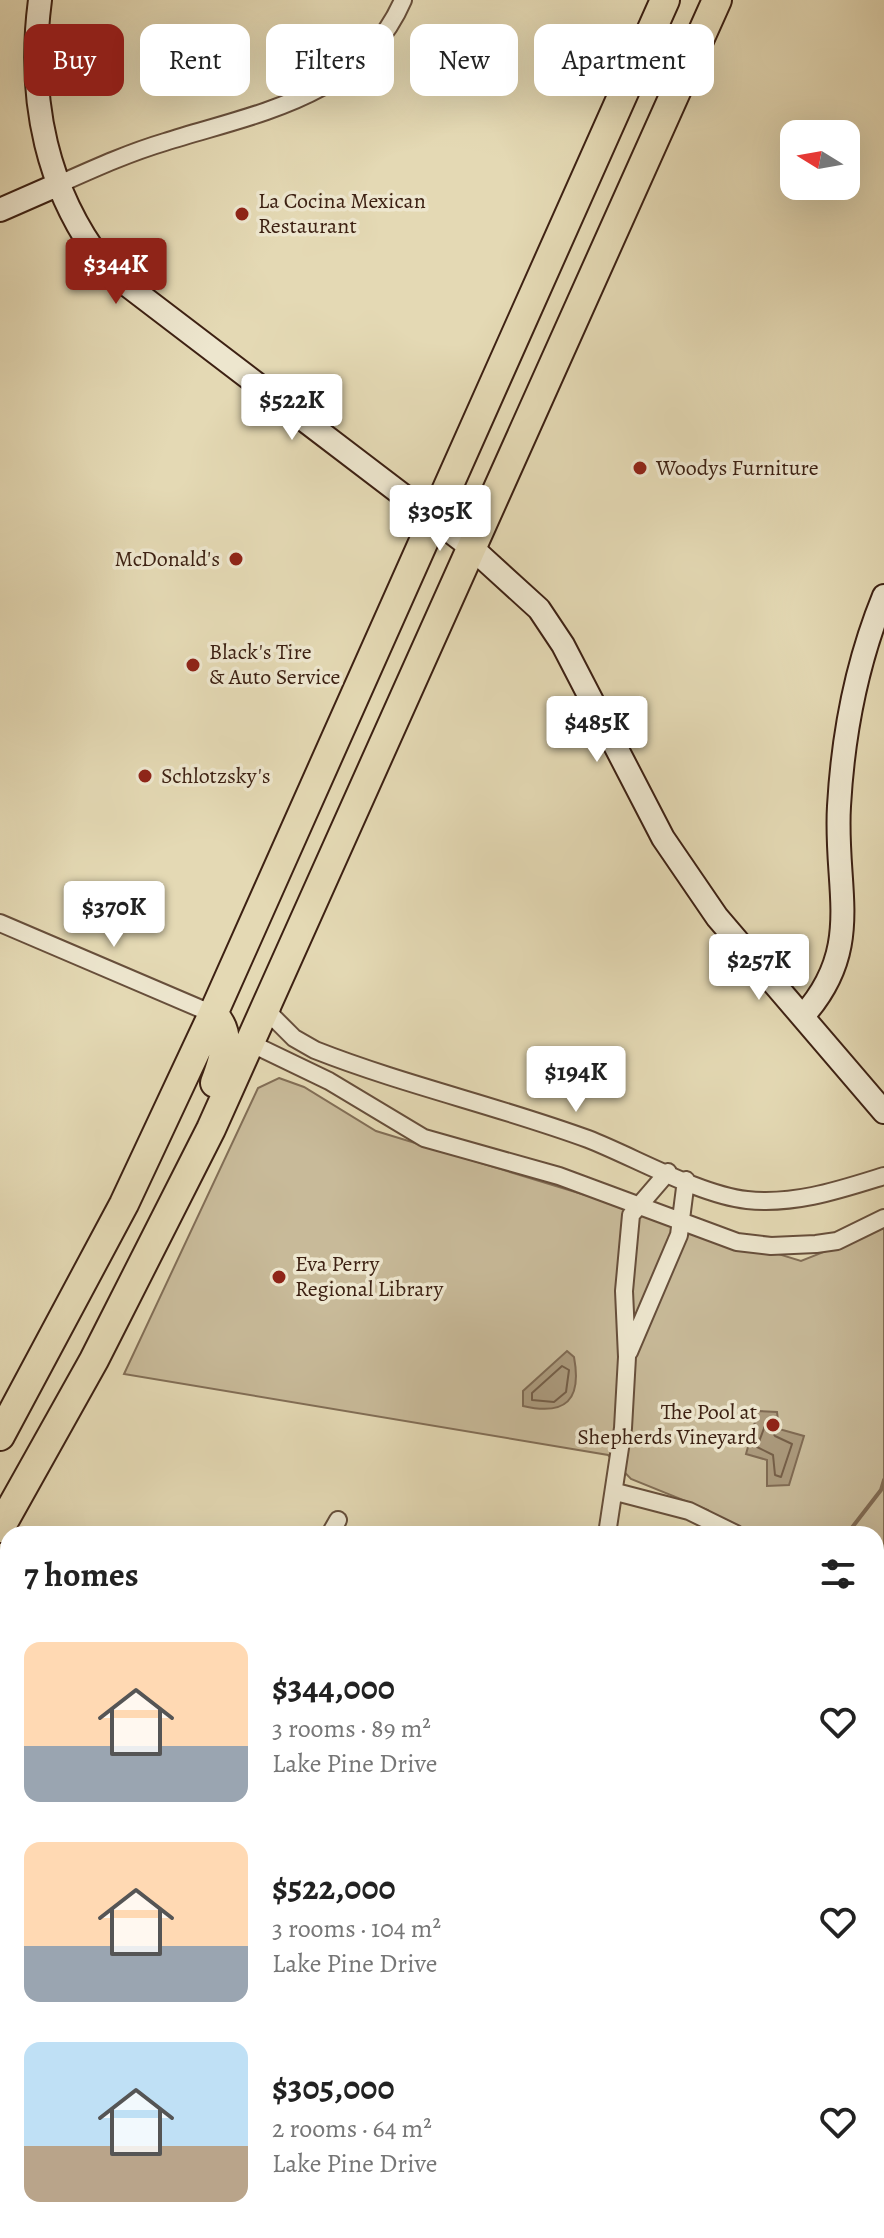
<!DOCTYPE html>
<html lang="en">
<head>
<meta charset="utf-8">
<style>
	body { margin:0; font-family:Alegreya,serif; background:#f2f2f2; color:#222; height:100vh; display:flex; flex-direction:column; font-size:30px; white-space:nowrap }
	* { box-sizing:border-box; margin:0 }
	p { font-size:26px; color:#767676 }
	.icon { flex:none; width:44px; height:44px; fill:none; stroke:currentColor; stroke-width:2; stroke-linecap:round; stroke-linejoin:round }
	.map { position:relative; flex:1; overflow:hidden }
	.details { position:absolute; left:0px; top:1526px; width:884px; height:712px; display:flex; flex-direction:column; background:#fff; border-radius:24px 24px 0 0; box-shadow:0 8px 32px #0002 }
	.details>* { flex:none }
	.top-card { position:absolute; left:24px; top:24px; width:836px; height:72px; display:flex; gap:16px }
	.needle { width:52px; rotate:281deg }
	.buttons { position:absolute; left:780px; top:120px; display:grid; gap:16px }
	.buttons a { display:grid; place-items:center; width:80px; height:80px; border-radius:16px; background:#fff; box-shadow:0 8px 32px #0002; font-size:40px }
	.price { position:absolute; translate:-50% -68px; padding:0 18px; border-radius:8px; background:#fff; color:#222; font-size:26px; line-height:52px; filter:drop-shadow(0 2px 4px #0008) }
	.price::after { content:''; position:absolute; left:50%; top:48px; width:24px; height:18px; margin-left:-12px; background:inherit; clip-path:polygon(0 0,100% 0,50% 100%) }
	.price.active { background:#8f2418; color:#fff }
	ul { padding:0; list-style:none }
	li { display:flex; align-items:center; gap:24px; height:200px; padding:0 24px }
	li span { display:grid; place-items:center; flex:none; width:224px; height:160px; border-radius:16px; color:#555 }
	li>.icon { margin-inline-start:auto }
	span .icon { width:96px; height:96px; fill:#fffc; stroke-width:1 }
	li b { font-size:34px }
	h2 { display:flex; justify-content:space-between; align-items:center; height:96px; padding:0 24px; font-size:34px }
	.chip { padding:0 28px; border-radius:16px; background:#fff; box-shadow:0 8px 32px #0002; font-size:28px; line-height:72px }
	.chip.active { background:#8f2418; color:#fff }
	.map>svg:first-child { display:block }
</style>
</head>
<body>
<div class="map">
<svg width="884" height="2238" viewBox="0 0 884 2238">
	<rect width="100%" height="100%" fill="#e4d9b4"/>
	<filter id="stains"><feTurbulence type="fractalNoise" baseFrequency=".0025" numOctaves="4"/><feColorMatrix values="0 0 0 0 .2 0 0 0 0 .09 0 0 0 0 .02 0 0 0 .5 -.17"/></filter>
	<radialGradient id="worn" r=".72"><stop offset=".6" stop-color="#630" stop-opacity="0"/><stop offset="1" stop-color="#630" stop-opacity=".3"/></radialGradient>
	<path fill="#c8ba99" stroke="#826e56" stroke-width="2" d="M279 1078 304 1087 376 1131 801 1261 884 1228V1575L876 1587V1534H703L708 1510 631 1479 608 1455 124 1374 258 1088Z
		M876 2153 884 2163V2238H808L803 2230H876Z"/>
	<path fill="#ab9a7d" stroke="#7f6a53" stroke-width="2" d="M567 1351 574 1357C582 1400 566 1416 523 1406V1391Z
		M758 1411 777 1412 779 1429 804 1436 789 1485 767 1486V1460L746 1454Z"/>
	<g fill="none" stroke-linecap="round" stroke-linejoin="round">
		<path stroke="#745e48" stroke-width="2" d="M562 1366 569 1370 566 1392 554 1402 532 1400V1393Z
			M766 1423 775 1436 792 1444 781 1477 775 1475 773 1455 757 1447Z"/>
		<path stroke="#7f6a53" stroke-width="4" d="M847 1534 881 1490 884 1480
			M858 2230 867 2238"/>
		<defs>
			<path id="street" d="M57 185C93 169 128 153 165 142 256 113 361 98 403 0
				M0 923 213 1014
				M272 999 271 1015 294 1038 315 1050C404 1085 498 1106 588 1139 634 1157 700 1195 747 1200 795 1205 839 1190 884 1176
				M250 1043 329 1081 424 1138 559 1176 737 1242 771 1246 816 1244 837 1241 884 1218
				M629 1352 679 1235 686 1180
				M616 1492 689 1511 736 1534
				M330 1534 338 1520
				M607 1534 623 1428 627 1357 624 1291 631 1215 668 1172
				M876 1637 884 1641
				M876 1776 884 1755
				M876 1994 884 2015
				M0 2057 8 2055
				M694 2230 699 2238
				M411 2238 412 2230"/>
			<path id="secondary" d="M40 0C27 99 46 194 110 272L472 548 539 609 563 645 663 838 717 917 884 1112
				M0 210 57 185
				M803 1016C865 947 834 889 839 806 843 735 857 662 884 596"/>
			<path id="highway" d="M213 1014C233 1035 224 1059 215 1083
				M0 1436 124 1204 213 1014 665 0
				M0 1528 94 1360 211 1129 717 0"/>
		</defs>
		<use href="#street" stroke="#674f3b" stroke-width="20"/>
		<use href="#secondary" stroke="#3d2113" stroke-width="26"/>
		<use href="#highway" stroke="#3d2113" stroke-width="32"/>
		<use href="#street" stroke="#ede6ce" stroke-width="16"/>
		<use href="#secondary" stroke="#ede6ce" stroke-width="22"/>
		<use href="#highway" stroke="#e4d9b4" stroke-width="28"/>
	</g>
	<g fill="#8f2418" stroke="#ede6ce" stroke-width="3">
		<circle cx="242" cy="214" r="8"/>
		<circle cx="640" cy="468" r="8"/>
		<circle cx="236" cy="559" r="8"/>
		<circle cx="193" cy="665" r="8"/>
		<circle cx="145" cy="776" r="8"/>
		<circle cx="279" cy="1277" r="8"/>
		<circle cx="773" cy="1425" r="8"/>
	</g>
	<g text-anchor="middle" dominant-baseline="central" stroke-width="7" stroke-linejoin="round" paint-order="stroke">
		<g font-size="22" fill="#3d2113" stroke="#ede6ce" text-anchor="start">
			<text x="258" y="201">La Cocina Mexican<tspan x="258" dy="25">Restaurant</tspan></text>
			<text x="656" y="468">Woodys Furniture</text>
			<text x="220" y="559" text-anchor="end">McDonald's</text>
			<text x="209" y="652">Black's Tire<tspan x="209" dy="25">&amp; Auto Service</tspan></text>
			<text x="161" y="776">Schlotzsky's</text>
			<text x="295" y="1264">Eva Perry<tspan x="295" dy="25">Regional Library</tspan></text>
			<text x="757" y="1412" text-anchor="end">The Pool at<tspan x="757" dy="25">Shepherds Vineyard</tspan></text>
		</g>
	</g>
	<rect width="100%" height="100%" filter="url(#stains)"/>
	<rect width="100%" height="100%" fill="url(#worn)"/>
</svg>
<div class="buttons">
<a><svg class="needle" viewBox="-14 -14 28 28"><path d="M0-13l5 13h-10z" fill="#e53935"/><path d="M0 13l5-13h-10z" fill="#767676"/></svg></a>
</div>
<b class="price active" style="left:116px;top:306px">$344K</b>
<b class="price" style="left:292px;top:442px">$522K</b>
<b class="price" style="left:440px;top:553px">$305K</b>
<b class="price" style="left:597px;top:764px">$485K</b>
<b class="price" style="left:114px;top:949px">$370K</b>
<b class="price" style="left:759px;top:1002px">$257K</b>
<b class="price" style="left:576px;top:1114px">$194K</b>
<div class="top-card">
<a class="chip active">Buy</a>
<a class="chip">Rent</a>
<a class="chip">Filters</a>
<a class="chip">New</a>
<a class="chip">Apartment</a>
</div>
<section class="details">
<h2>7 homes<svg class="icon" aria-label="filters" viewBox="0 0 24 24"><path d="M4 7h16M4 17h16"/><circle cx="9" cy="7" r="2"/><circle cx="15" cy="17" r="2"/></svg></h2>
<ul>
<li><span style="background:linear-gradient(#ffd9b3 65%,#9aa5b1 0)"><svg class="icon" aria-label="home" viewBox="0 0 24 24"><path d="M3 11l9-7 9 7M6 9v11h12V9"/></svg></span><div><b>$344,000</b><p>3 rooms · 89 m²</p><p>Lake Pine Drive</p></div><svg class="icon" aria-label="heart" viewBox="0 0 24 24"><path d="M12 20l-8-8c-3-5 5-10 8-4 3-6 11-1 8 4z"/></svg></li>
<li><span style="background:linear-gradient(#ffd9b3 65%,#9aa5b1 0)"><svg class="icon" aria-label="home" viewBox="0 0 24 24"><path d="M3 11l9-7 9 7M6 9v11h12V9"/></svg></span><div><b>$522,000</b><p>3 rooms · 104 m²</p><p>Lake Pine Drive</p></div><svg class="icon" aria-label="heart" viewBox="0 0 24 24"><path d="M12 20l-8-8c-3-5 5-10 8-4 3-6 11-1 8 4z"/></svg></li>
<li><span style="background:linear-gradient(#bfe0f5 65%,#b9a48a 0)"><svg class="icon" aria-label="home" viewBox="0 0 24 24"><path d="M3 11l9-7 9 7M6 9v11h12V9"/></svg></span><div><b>$305,000</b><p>2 rooms · 64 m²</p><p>Lake Pine Drive</p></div><svg class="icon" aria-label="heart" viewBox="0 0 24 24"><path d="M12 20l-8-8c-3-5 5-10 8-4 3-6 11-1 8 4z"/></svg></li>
</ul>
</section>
</div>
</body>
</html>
